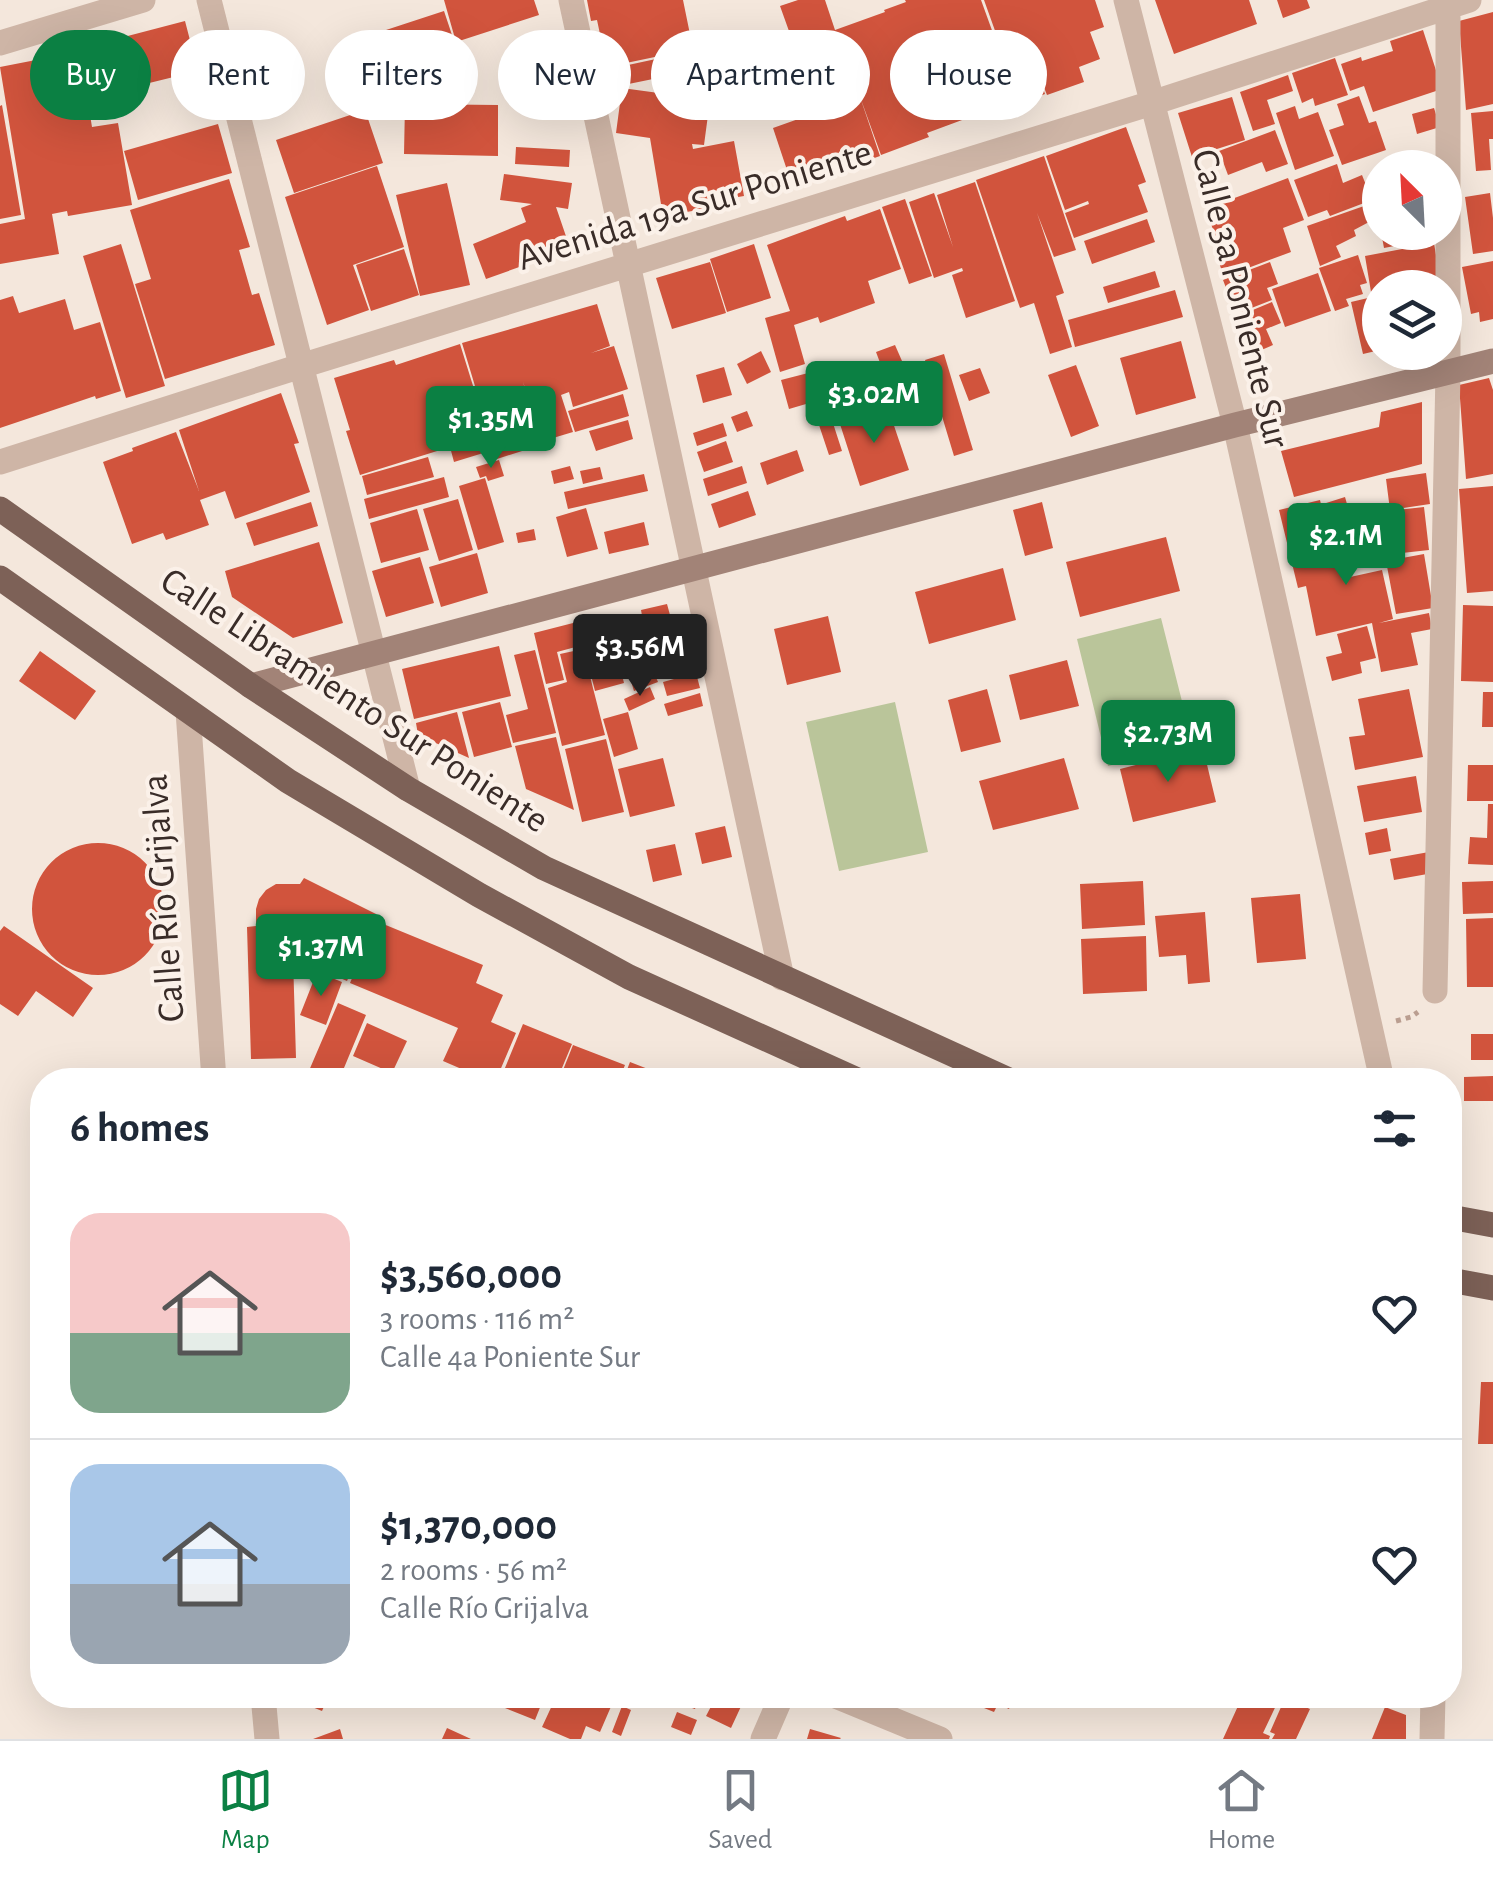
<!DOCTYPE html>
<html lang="en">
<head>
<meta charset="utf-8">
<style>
	body { margin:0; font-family:"Alegreya Sans",sans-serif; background:#f2f2f3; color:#1f2937; height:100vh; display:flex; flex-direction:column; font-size:38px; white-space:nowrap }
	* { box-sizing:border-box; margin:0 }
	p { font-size:32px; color:#747a83 }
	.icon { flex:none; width:55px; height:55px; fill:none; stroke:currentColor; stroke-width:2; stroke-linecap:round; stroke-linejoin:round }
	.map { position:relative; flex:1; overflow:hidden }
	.details { position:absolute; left:30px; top:1068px; width:1432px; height:640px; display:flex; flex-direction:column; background:#fff; border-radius:40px; box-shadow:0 10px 40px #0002 }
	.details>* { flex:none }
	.banner { position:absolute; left:30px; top:30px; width:1435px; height:90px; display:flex; gap:20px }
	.needle { width:65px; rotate:336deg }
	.controls { position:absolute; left:1362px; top:150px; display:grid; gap:20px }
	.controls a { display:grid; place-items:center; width:100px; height:100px; border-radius:50%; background:#fff; box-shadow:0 10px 40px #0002; font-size:50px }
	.price { position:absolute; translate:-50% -85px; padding:0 22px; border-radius:10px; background:#0b8043; color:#fff; font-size:32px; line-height:65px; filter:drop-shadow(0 2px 5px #0008) }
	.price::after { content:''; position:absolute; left:50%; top:60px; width:30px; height:22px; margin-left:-15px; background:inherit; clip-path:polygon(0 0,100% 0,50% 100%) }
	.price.active { background:#222; color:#fff }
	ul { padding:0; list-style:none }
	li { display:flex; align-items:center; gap:30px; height:250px; padding:0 40px }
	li+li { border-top:2px solid #e0e1e3 }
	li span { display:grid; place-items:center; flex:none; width:280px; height:200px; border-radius:30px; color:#555 }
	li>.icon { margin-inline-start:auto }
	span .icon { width:120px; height:120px; fill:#fffc; stroke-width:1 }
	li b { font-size:42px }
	h2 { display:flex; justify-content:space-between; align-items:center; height:120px; padding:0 40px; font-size:42px }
	.chip { padding:0 35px; border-radius:45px; background:#fff; box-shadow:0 10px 40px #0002; font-size:35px; line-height:90px }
	.chip.active { background:#0b8043; color:#fff }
	.dock { display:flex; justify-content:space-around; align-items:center; height:140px; border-top:2px solid #e0e1e3; background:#fff; font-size:28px; color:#747a83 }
	.dock a { display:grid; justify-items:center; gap:5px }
	.dock .active { color:#0b8043 }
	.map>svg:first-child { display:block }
</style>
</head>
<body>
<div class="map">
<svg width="1493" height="1739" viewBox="0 0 1493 1739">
	<rect width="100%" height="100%" fill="#f4e7dc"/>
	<path fill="#bac59a" d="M1161 618 1193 745 1108 766 1077 639Z
		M895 702 928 852 839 871 806 722Z"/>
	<path fill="#d1543d" d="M444 0H534L539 15 456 42Z
		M587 0H683L693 49 607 67 597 20 591 21Z
		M798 0H825L835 30 885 12 884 10 906 2 905 0H981L1019 105 983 118 981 113 927 133 929 137 881 155 859 94 880 156 838 171 833 157 788 173 773 128 818 112 780 6Z
		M984 0H1095L1104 27 1090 32 1100 59 1079 67 1084 82 1047 95 1028 47 1045 94 1021 103Z
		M1155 0H1249L1257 24 1174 54Z
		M1277 0H1307L1310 8 1283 18Z
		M444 11 462 65 404 84 386 30Z
		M1493 12V104L1466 110 1459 21Z
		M185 21 198 71 133 87 120 38Z
		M1423 30 1442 89 1373 112 1364 86 1350 91 1341 64 1361 57 1362 61 1393 51 1390 41Z
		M120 41 130 103 92 109 81 48Z
		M79 48 92 127 118 123 132 205 68 216 67 211 52 214 59 254 0 264V224L25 219 0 67 41 59V54Z
		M693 51 697 70 609 88 605 70Z
		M1335 58 1348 95 1315 106 1313 98 1302 103 1292 73Z
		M1288 75 1293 91 1267 100 1275 124 1253 131 1240 92Z
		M622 88 710 100 704 145 692 144 693 149 734 141 744 196 703 203 704 209 663 216 650 138 616 133Z
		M1359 96 1369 123 1376 121 1386 150 1342 165 1329 130 1344 125 1337 104Z
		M1232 97 1245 140 1192 157 1178 113Z
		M405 104 498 105V156L404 154Z
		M2 105 21 215 0 219V106Z
		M1295 106 1299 119 1318 112 1334 156 1295 170 1276 113Z
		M1434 108 1440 127 1417 134 1412 114Z
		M365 110 383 163 294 193 276 140Z
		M1493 111V139H1489L1491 170 1476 171 1471 113Z
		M218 124 232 173 138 200 124 151Z
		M1126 127 1146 182 1138 185 1148 212 1074 238 1065 213 1089 204 1088 201 1065 210 1046 156Z
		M1275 130 1288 164 1266 172 1262 162 1228 175 1219 151Z
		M516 147 570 150 569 167 515 164Z
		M1044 156 1076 250 1054 257 1037 213 1064 293 1056 296 1072 347 1050 354 1034 303 1020 308 976 180Z
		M1337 164 1343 183 1362 175 1372 200 1330 216 1327 210 1308 217 1294 180Z
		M377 166 404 247 353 265 369 310 327 325 285 197Z
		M504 174 572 183 568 209 556 207 569 245 537 256 539 260 486 279 473 244 526 222 521 208 532 204 500 200Z
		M1288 178 1304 220 1283 228 1291 252 1224 277 1216 254 1222 252 1205 209Z
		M229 179 250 247 239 250 252 295 259 293 275 345 165 379 135 284 151 279 130 210Z
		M975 182 1015 301 966 318 952 275 963 271 962 268 934 278 909 202 934 193 953 247 937 195Z
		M447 183 470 285 420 296 396 195Z
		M1490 193 1493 218V251L1473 254 1465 197Z
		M905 199 932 276 909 284 882 207Z
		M1364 206 1369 222 1354 230 1356 236 1336 246 1341 257 1320 266 1307 226Z
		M880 209 901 269 868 281 875 303 820 323 818 317 794 325 805 364 780 372 765 318 790 311 767 245 845 216 847 221Z
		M1147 219 1155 242 1092 264 1084 241Z
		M1381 232H1435L1436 238 1384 248Z
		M1434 243 1441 285 1427 288H1380V296L1372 298 1365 256Z
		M121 244 165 386 126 398 83 256Z
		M754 244 771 298 727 312 710 259Z
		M404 249 419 295 371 311 356 265Z
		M1358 255 1367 283 1360 285 1363 294 1346 299 1349 306 1335 311 1319 268Z
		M1493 261V319L1480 322 1479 312 1471 314 1462 267Z
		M710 262 726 313 672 329 656 278Z
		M1270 262 1278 284 1267 288 1272 300 1236 314 1223 280Z
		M1155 271 1160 287 1108 303 1103 287Z
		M1318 273 1331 311 1285 327 1272 289Z
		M1175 290 1183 317 1075 347 1068 320Z
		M13 296 19 313 65 299 74 330 100 322 121 391 96 399 95 396 0 428V300Z
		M1368 298 1380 350 1363 354 1351 302Z
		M1272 302 1281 323 1266 329 1273 345 1252 354 1236 317Z
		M597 304 610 346 591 353 614 346 628 389 573 407 569 392 561 395 573 432 543 441 523 382 541 445 497 459 462 343Z
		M1181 341 1196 398 1136 415 1120 358Z
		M460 344 493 450 454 462 450 447 360 475 346 431 350 430 334 378 394 360 396 365Z
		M895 345 902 361 882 368 876 352Z
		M761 351 771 372 747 384 737 364Z
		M944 354 973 450 954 456 925 360Z
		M1076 365 1099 426 1071 437 1048 375Z
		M724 367 732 395 703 403 696 375Z
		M980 368 990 393 969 401 959 375Z
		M816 371 823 399 789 409 781 380Z
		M1489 378 1493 390V474L1466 479 1459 385Z
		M281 393 299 443 294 444 310 492 235 519 225 491 200 500 209 525 166 540 163 533 132 544 103 462 133 451 132 448 176 432 199 491 179 430Z
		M623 394 629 416 575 432 568 411Z
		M918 396 924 412 897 421 891 406Z
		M1422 402V464L1294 497 1281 451 1379 427 1381 412Z
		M887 405 909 470 860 486 839 421Z
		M747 411 753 426 737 432 731 417Z
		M831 417 842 451 829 455 818 422Z
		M628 420 633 439 596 451 589 431Z
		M723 423 727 436 697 446 693 433Z
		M726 441 733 462 704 472 697 452Z
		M797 450 804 471 767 485 760 463Z
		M428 457 434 477 367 495 362 476Z
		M499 460 504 476 488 481 486 476 480 478 476 467Z
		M570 466 574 479 554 484 551 471Z
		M742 466 747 483 708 496 703 479Z
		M600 467 603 479 583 484 580 471Z
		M1426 473 1430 504 1390 510 1386 479Z
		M644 474 648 491 568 509 564 492Z
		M444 477 449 497 369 519 364 499Z
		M485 478 504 542 478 550 459 486Z
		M1493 486V591L1467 593 1459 489Z
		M748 491 756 515 719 528 711 504Z
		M1345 497 1351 518 1329 524 1323 504Z
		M458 499 473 550 439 561 423 509Z
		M1320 500 1328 533 1342 529 1353 575 1341 579 1382 570 1393 619 1379 623 1429 613 1432 629 1411 633 1418 665 1381 672 1372 623 1316 636 1306 586 1298 588 1279 510Z
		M311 502 318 526 254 546 246 523Z
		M1042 502 1053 548 1025 556 1013 510Z
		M1424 507 1429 550 1384 555 1379 512Z
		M586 508 598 549 567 557 556 517Z
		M417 509 429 550 381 563 370 523Z
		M644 522 649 545 609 554 604 532Z
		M534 529 536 540 518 543 516 533Z
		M1166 537 1180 591 1080 617 1066 562Z
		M319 542 343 623 293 638 232 597 225 571Z
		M477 553 488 593 441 607 429 567Z
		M1424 554 1433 608 1396 614 1386 561Z
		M420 557 434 603 386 617 372 571Z
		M1003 568 1016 620 929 644 915 592Z
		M667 604 670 615 643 621 641 610Z
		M1463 605 1493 606V682L1461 681Z
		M604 615 610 643 600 646 594 618Z
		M828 616 841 672 787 685 774 629Z
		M675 618 680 630 666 637 660 624Z
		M577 622 583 645 557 652 564 680 546 684 534 633Z
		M654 626 657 641 621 650 617 635Z
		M1367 626 1376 658 1360 662 1362 673 1332 681 1326 657 1342 653 1337 634Z
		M499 646 511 696 414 719 402 669Z
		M687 647 693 662 670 672 664 658Z
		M583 649 605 735 562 746 548 688 567 682 560 654Z
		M535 650 556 733 513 743 506 715 528 709 514 655Z
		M40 651 96 691 75 720 19 681Z
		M1067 660 1079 706 1020 720 1009 675Z
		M619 663 624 683 595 691 590 671Z
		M653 670 658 682 634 691 630 678Z
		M696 673 700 688 667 696 663 682Z
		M650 687 655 699 629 711 624 699Z
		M987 689 1001 742 961 752 948 700Z
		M1409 689 1423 757 1355 770 1349 737 1365 735 1358 699Z
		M1483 692H1493V727H1482Z
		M700 693 703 706 668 716 664 704Z
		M500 702 512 747 474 757 462 712Z
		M457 712 469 758 418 735 416 723Z
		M628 712 638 749 614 757 603 719Z
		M556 737 574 810 526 789 515 746Z
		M606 739 624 812 582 822 565 749Z
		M1203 748 1216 802 1133 822 1120 769Z
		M663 758 675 806 630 817 618 769Z
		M1064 758 1079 809 993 830 979 781Z
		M1468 765H1493V801H1467Z
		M1416 776 1422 812 1364 822 1357 786Z
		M1488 804H1493V865L1468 864 1470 837 1487 838Z
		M725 826 732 857 702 864 695 833Z
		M1387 828 1391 851 1369 855 1365 833Z
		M32 909a66 66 0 1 1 132 0a66 66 0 1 1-132 0Z
		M675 844 682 875 653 882 646 850Z
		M1429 852 1433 873 1394 880 1390 859Z
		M304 878 376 914 347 981 293 958 296 1058 251 1059 247 927 256 926V909L259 899 266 890 276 884H300Z
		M1143 881 1145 925 1082 929 1080 884Z
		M1493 881V913L1463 914 1462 882Z
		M1300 894 1306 959 1257 963 1251 898Z
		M1205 912 1210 982 1188 984 1186 955 1159 957 1155 916Z
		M1493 918V987H1467L1466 919Z
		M376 921 483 965 476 983 503 995 491 1022 516 1033 496 1080H487L443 1061 458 1028 350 983Z
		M4 926 93 988 73 1017 36 991 18 1016 0 1004V931Z
		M1146 936 1147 991 1083 994 1081 939Z
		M317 972 342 982 326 1025 300 1015Z
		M338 1003 366 1015 339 1080H305Z
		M367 1023 407 1041 392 1073 353 1056Z
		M523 1024 572 1044 557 1080H500Z
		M1471 1034H1493V1060H1471Z
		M573 1045 625 1065 619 1080H559Z
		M630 1062 666 1076 664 1080H623Z
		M1493 1076V1101H1464V1077Z
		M1481 1382H1493V1444H1478Z
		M296 1695H329L322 1711 295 1700Z
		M499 1695H545L535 1720 495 1704Z
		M560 1695H616L600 1732 586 1726 581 1739H570L542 1727 555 1699 558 1700Z
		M683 1695H700L695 1709 680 1704Z
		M717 1695H734L744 1700 731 1728 706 1716Z
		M977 1695H1014L1009 1709 998 1704 994 1712 974 1704Z
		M1243 1695H1281L1263 1733 1270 1736 1269 1739H1223Z
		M1285 1698 1310 1709 1296 1739H1272L1275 1734 1270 1732Z
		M622 1706 631 1710 621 1736 612 1732Z
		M1385 1707 1406 1715V1739H1372Z
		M677 1712 697 1720 691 1735 671 1727Z
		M447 1728 471 1739H442Z
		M340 1729 343 1739H313Z
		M810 1729 841 1738 840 1739H807Z"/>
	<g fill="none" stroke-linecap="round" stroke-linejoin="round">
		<path stroke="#ba9e90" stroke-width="5" stroke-dasharray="5 5" stroke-linecap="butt" d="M1396 1021 1411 1017 1418 1012"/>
		<path stroke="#ceb5a6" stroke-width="25" d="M209 0 408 789
			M571 0C644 325 710 652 782 978
			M1126 0 1235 425 1382 1080
			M0 43 143 0
			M0 462 301 366 1152 103 1469 0
			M188 711 214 1080
			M1435 991 1448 373V6
			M263 1695 267 1739
			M833 1695 940 1739
			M763 1739 782 1695
			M1432 1739 1433 1695"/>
		<path stroke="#a28377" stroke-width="25" d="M251 686 1235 425 1493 361"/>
		<path stroke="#7d6157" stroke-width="25" d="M0 509 251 686 408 789 544 868 1009 1080
			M0 578 288 781 479 895 629 977 857 1080
			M1450 1217 1493 1225
			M1450 1280 1493 1288"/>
	</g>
	<g text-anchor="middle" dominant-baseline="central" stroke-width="8" stroke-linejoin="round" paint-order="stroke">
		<g font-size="38" fill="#392c28" stroke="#fbf1e9">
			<text transform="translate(695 206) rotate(-17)">Avenida 19a Sur Poniente</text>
			<text transform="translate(1240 299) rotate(76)">Calle 3a Poniente Sur</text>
			<text transform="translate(354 701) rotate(33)">Calle Libramiento Sur Poniente</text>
			<text transform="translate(164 898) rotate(-94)">Calle Río Grijalva</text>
		</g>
	</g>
</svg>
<div class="controls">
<a><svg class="needle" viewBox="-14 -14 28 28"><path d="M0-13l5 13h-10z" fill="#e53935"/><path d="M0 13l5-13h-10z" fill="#747a83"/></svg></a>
<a><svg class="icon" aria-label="layers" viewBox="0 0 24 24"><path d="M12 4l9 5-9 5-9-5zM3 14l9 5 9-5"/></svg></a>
</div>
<b class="price" style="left:874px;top:446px">$3.02M</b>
<b class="price" style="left:491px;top:471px">$1.35M</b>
<b class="price" style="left:1346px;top:588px">$2.1M</b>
<b class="price active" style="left:640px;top:699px">$3.56M</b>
<b class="price" style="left:1168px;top:785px">$2.73M</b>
<b class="price" style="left:321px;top:999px">$1.37M</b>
<div class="banner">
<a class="chip active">Buy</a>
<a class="chip">Rent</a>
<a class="chip">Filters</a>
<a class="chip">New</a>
<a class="chip">Apartment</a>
<a class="chip">House</a>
</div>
<section class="details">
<h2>6 homes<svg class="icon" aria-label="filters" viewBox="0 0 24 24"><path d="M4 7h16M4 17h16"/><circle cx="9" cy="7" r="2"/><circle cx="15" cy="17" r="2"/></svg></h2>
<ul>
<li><span style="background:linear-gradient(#f6c9c9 60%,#7fa58c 0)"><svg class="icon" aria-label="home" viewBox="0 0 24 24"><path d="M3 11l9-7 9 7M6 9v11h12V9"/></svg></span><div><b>$3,560,000</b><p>3 rooms · 116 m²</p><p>Calle 4a Poniente Sur</p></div><svg class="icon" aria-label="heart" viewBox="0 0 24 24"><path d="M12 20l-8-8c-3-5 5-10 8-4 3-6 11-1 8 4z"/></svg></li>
<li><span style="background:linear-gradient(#a9c7e8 60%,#9aa5b1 0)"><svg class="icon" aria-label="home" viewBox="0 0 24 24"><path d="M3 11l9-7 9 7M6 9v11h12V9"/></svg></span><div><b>$1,370,000</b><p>2 rooms · 56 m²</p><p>Calle Río Grijalva</p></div><svg class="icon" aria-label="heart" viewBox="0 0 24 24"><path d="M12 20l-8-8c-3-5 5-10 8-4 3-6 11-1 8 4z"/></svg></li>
</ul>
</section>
</div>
<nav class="dock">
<a class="active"><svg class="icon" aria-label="map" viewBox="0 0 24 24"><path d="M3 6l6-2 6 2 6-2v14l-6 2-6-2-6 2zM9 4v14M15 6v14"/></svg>Map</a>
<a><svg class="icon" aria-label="saved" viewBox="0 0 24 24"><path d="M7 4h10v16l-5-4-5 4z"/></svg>Saved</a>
<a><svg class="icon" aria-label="home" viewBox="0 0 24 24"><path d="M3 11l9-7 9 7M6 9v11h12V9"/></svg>Home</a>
</nav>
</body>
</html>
